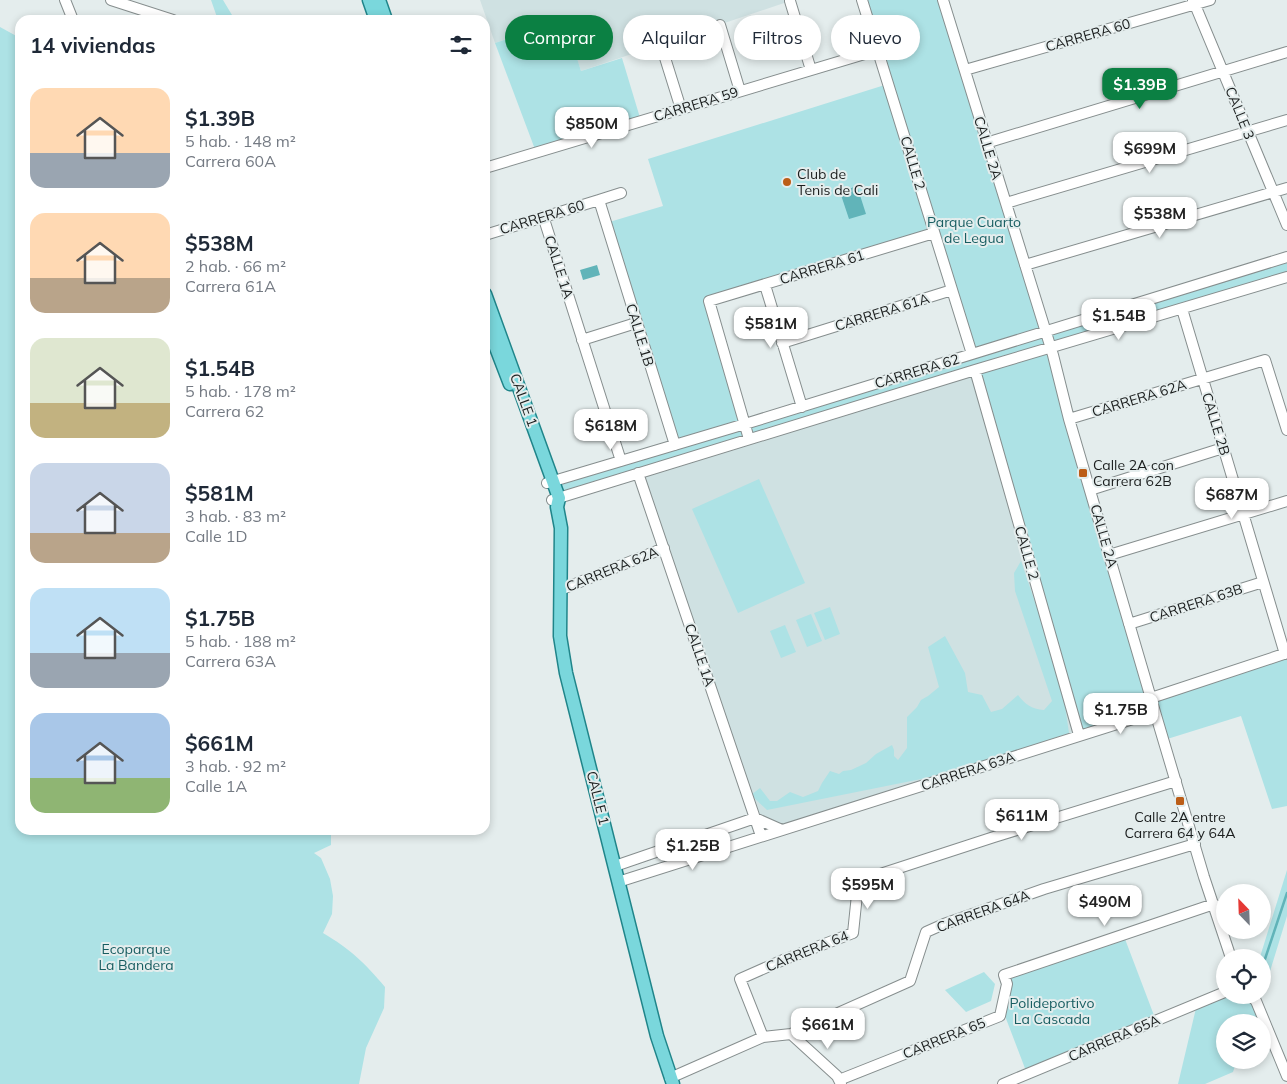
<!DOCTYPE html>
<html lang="es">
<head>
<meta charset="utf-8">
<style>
	body { margin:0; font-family:Mulish,sans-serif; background:#f2f2f3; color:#1f2937; height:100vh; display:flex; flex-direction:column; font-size:19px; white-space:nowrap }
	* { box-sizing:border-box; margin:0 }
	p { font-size:16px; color:#747a83 }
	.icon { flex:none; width:28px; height:28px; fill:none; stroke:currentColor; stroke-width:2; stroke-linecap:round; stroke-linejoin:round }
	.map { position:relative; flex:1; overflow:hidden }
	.panel { position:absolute; left:15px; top:15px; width:475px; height:820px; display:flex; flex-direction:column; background:#fff; border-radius:15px; box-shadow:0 2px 8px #0003 }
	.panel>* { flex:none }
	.top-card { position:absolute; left:505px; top:15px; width:475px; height:45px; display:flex; gap:10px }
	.needle { width:32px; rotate:337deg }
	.buttons { position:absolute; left:1216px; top:884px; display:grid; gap:10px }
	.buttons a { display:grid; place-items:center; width:55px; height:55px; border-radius:50%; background:#fff; box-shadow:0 2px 8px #0003; font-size:25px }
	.price { position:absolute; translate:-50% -42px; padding:0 11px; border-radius:10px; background:#fff; color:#222; font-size:16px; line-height:32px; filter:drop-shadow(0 1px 2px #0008) }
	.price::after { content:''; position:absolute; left:50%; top:30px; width:15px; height:11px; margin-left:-8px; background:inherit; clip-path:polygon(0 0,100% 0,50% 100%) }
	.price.current { background:#0b8043; color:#fff }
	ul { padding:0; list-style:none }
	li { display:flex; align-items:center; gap:15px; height:125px; padding:0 15px }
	li span { display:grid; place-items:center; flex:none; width:140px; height:100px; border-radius:15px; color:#555 }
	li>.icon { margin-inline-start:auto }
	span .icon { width:60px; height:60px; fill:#fffc; stroke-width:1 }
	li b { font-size:21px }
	h2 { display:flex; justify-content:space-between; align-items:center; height:60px; padding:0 15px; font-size:21px }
	.tag { padding:0 18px; border-radius:22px; background:#fff; box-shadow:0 2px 8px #0003; font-size:18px; line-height:45px }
	.tag.current { background:#0b8043; color:#fff }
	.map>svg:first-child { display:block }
</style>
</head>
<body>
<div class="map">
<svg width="1287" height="1084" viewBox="0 0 1287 1084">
	<rect width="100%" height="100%" fill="#e4eded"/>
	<path fill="#cfe1e2" d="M480 0H793L581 71 564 20 495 43Z
		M975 370 1079 735 761 836 638 473Z"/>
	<path fill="#ade2e5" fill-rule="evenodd" d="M211 0H223L232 15 258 18V20H218Z
		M862 0H943L1045 331 1287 257V277L1051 348 1151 697 1287 653V806L1272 809 1241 716 1164 740 1154 712 1079 735 975 370 559 498 554 481 674 445 606 223 663 206 648 159 888 84ZM934 233 972 354 746 424 709 301Z
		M565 20 581 71 622 58 641 121 536 152 495 43Z
		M0 27 20 38V830H331V845L314 853 321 858 330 879 333 896 332 914 323 933C350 949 365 963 385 987L384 1008 366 1048 359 1084H0Z
		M759 479 805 583 738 613 692 509Z
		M1021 561 1039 614 1063 692 1069 733 946 774 767 810 751 795 760 788 770 801H777L790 792 803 797 818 791 822 783 830 771 839 774 843 771 851 770 866 763 876 754 892 745 894 750V756L898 760 907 748V717L917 707 921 700 928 696 939 687 928 647 945 636 965 673 968 692 982 695 991 712 1002 709 1018 695C1025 704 1031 709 1044 710L1052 701 1015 591 1014 573Z
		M830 607 840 634 825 640 814 613Z
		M811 614 822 641 807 647 796 620Z
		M785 625 796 652 781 658 770 631Z
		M1287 870V916L1263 994 1262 958 1260 957Z
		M1125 939 1155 1018 1026 1071 1005 1016 1012 985 1011 977Z
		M984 972 995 984 991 1001 966 1012 945 990Z
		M1225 995H1262L1258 1007 1270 1035 1263 1038 1262 1022H1225V1060H1237L1233 1072 1205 1084H1178L1197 1004Z"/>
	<path fill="#61b4b9" d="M857 186 866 214 849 219 840 192Z
		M597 265 600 275 583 280 580 270Z"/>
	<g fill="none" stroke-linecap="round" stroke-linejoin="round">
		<path stroke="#61b4b9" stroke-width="2.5" d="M1262 968 1287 893"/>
		<defs>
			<path id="minor" d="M65 0 73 20
				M111 0 173 20
				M862 0 972 354
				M943 0 1053 355 1069 419 1155 712 1204 877 1231 958
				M1193 0 1287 225
				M790 1 811 70
				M720 25 740 91
				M661 45 681 109
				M965 70 1210 0
				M986 143 1287 52
				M485 168 878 50
				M599 200 621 193
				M1006 203 1287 120
				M543 216 621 461
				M485 235 599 200 675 445
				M1025 265 1287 188
				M765 285 802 407
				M1182 309 1285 654
				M582 340 636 323
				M782 343 952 290
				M975 370 1079 735
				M1069 419 1265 360 1287 430
				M749 439 709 301 934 233
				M638 473 761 836
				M547 483 745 424 1287 257
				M1090 490 1223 448
				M552 500 975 370 1287 277
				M1109 555 1287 501
				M560 590 664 548
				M1129 624 1263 582
				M1151 698 1287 653
				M615 866 755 818 782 830
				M618 882 1155 712
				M1249 995 1256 1001 1287 1076
				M791 1034 837 1076 841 1084
				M763 1037 740 979 783 960 853 933 858 885 865 879 994 837 1176 781
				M670 1078 763 1037 791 1034 910 981 926 932 944 924 1044 889 1195 844
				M839 1080 1000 1016 1007 984 1004 975 1214 904
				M1003 1084 1225 992"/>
			<path id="major" d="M369 0 376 20
				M379 0 386 20
				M485 294 559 498 557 507 561 528 560 636 566 673 657 1036 673 1084
				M485 319 510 384"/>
		</defs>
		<use href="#minor" stroke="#868e8e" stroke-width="12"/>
		<use href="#major" stroke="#20858a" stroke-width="15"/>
		<use href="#minor" stroke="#fff" stroke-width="10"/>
		<use href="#major" stroke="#7ad7dc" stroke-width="12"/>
	</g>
	<g fill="#bc5d17" stroke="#e4eded" stroke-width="2">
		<circle cx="787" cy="182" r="5"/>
		<rect x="1078" y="468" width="10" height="10" rx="2.5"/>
		<rect x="1175" y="796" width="10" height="10" rx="2.5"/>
	</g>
	<g text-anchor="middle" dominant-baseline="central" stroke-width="4" stroke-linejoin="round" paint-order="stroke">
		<g font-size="14" fill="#1b1e1e" stroke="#e4eded">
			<text transform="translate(1088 35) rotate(-16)">CARRERA 60</text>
			<text transform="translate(696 104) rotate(-17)">CARRERA 59</text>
			<text transform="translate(1240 113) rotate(68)">CALLE 3</text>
			<text transform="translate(988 148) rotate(73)">CALLE 2A</text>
			<text transform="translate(913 163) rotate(73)">CALLE 2</text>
			<text transform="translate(542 217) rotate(-17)">CARRERA 60</text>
			<text transform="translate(559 267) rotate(72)">CALLE 1A</text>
			<text transform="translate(822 267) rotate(-17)">CARRERA 61</text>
			<text transform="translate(882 312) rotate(-17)">CARRERA 61A</text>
			<text transform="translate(640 335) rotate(73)">CALLE 1B</text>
			<text transform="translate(917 371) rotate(-17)">CARRERA 62</text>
			<text transform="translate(1139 398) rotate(-17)">CARRERA 62A</text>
			<text transform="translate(524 400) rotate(70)">CALLE 1</text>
			<text transform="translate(1216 424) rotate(73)">CALLE 2B</text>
			<text transform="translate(1104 536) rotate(74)">CALLE 2A</text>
			<text transform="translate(1027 553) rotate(74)">CALLE 2</text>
			<text transform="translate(612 569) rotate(-22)">CARRERA 62A</text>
			<text transform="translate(1196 603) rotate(-18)">CARRERA 63B</text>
			<text transform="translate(700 655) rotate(71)">CALLE 1A</text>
			<text transform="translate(968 771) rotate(-18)">CARRERA 63A</text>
			<text transform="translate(598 798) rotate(76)">CALLE 1</text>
			<text transform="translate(983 911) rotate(-20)">CARRERA 64A</text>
			<text transform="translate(807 951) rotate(-22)">CARRERA 64</text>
			<text transform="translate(944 1038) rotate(-22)">CARRERA 65</text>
			<text transform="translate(1114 1038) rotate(-23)">CARRERA 65A</text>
		</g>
		<g font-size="14" fill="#1b1e1e" stroke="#e4eded" text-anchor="start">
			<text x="797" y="174">Club de<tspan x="797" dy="16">Tenis de Cali</tspan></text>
			<text x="1093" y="465">Calle 2A con<tspan x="1093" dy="16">Carrera 62B</tspan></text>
			<text x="1180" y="817" text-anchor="middle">Calle 2A entre<tspan x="1180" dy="16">Carrera 64 y 64A</tspan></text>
		</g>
		<g font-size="14" fill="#175d61" stroke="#e4eded">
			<text x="974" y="222">Parque Cuarto<tspan x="974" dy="16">de Legua</tspan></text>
			<text x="136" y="949">Ecoparque<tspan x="136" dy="16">La Bandera</tspan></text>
			<text x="1052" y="1003">Polideportivo<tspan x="1052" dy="16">La Cascada</tspan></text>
		</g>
	</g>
</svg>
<div class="buttons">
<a><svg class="needle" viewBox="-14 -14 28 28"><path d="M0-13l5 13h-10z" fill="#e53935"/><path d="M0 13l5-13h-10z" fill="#747a83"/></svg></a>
<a><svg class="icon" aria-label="locate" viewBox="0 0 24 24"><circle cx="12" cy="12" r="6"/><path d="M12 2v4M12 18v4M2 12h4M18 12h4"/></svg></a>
<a><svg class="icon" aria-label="layers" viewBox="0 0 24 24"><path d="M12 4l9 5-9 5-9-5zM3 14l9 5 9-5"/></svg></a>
</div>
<b class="price current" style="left:1140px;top:110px">$1.39B</b>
<b class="price" style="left:592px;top:149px">$850M</b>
<b class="price" style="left:1150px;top:174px">$699M</b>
<b class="price" style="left:1160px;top:239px">$538M</b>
<b class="price" style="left:1119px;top:341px">$1.54B</b>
<b class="price" style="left:771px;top:349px">$581M</b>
<b class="price" style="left:611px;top:451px">$618M</b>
<b class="price" style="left:1232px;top:520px">$687M</b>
<b class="price" style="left:1121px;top:735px">$1.75B</b>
<b class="price" style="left:1022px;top:841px">$611M</b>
<b class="price" style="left:693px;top:871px">$1.25B</b>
<b class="price" style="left:868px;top:910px">$595M</b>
<b class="price" style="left:1105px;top:927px">$490M</b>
<b class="price" style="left:828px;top:1050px">$661M</b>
<div class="top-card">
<a class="tag current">Comprar</a>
<a class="tag">Alquilar</a>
<a class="tag">Filtros</a>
<a class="tag">Nuevo</a>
</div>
<section class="panel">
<h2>14 viviendas<svg class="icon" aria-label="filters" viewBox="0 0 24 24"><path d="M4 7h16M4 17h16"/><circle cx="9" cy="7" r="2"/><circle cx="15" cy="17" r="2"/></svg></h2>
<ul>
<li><span style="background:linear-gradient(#ffd9b3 65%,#9aa5b1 0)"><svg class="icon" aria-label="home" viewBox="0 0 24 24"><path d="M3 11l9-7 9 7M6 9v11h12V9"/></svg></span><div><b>$1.39B</b><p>5 hab. · 148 m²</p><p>Carrera 60A</p></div></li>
<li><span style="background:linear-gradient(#ffd9b3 65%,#b9a48a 0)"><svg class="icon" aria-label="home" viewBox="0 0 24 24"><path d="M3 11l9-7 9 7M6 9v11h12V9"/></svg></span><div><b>$538M</b><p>2 hab. · 66 m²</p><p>Carrera 61A</p></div></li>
<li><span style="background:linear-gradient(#dfe7d0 65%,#c2b280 0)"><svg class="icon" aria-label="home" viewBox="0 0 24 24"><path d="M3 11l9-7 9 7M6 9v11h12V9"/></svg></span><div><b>$1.54B</b><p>5 hab. · 178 m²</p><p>Carrera 62</p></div></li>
<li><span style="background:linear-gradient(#c9d6e8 70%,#b9a48a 0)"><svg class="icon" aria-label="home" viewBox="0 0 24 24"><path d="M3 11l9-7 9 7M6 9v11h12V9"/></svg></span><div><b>$581M</b><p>3 hab. · 83 m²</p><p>Calle 1D</p></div></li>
<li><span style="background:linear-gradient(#bfe0f5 65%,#9aa5b1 0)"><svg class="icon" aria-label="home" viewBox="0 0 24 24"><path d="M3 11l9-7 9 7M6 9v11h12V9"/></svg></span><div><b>$1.75B</b><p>5 hab. · 188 m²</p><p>Carrera 63A</p></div></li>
<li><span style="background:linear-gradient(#a9c7e8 65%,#8fb573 0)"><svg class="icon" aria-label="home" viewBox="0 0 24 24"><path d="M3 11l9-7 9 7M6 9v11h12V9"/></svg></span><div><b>$661M</b><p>3 hab. · 92 m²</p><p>Calle 1A</p></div></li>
</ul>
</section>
</div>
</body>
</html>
